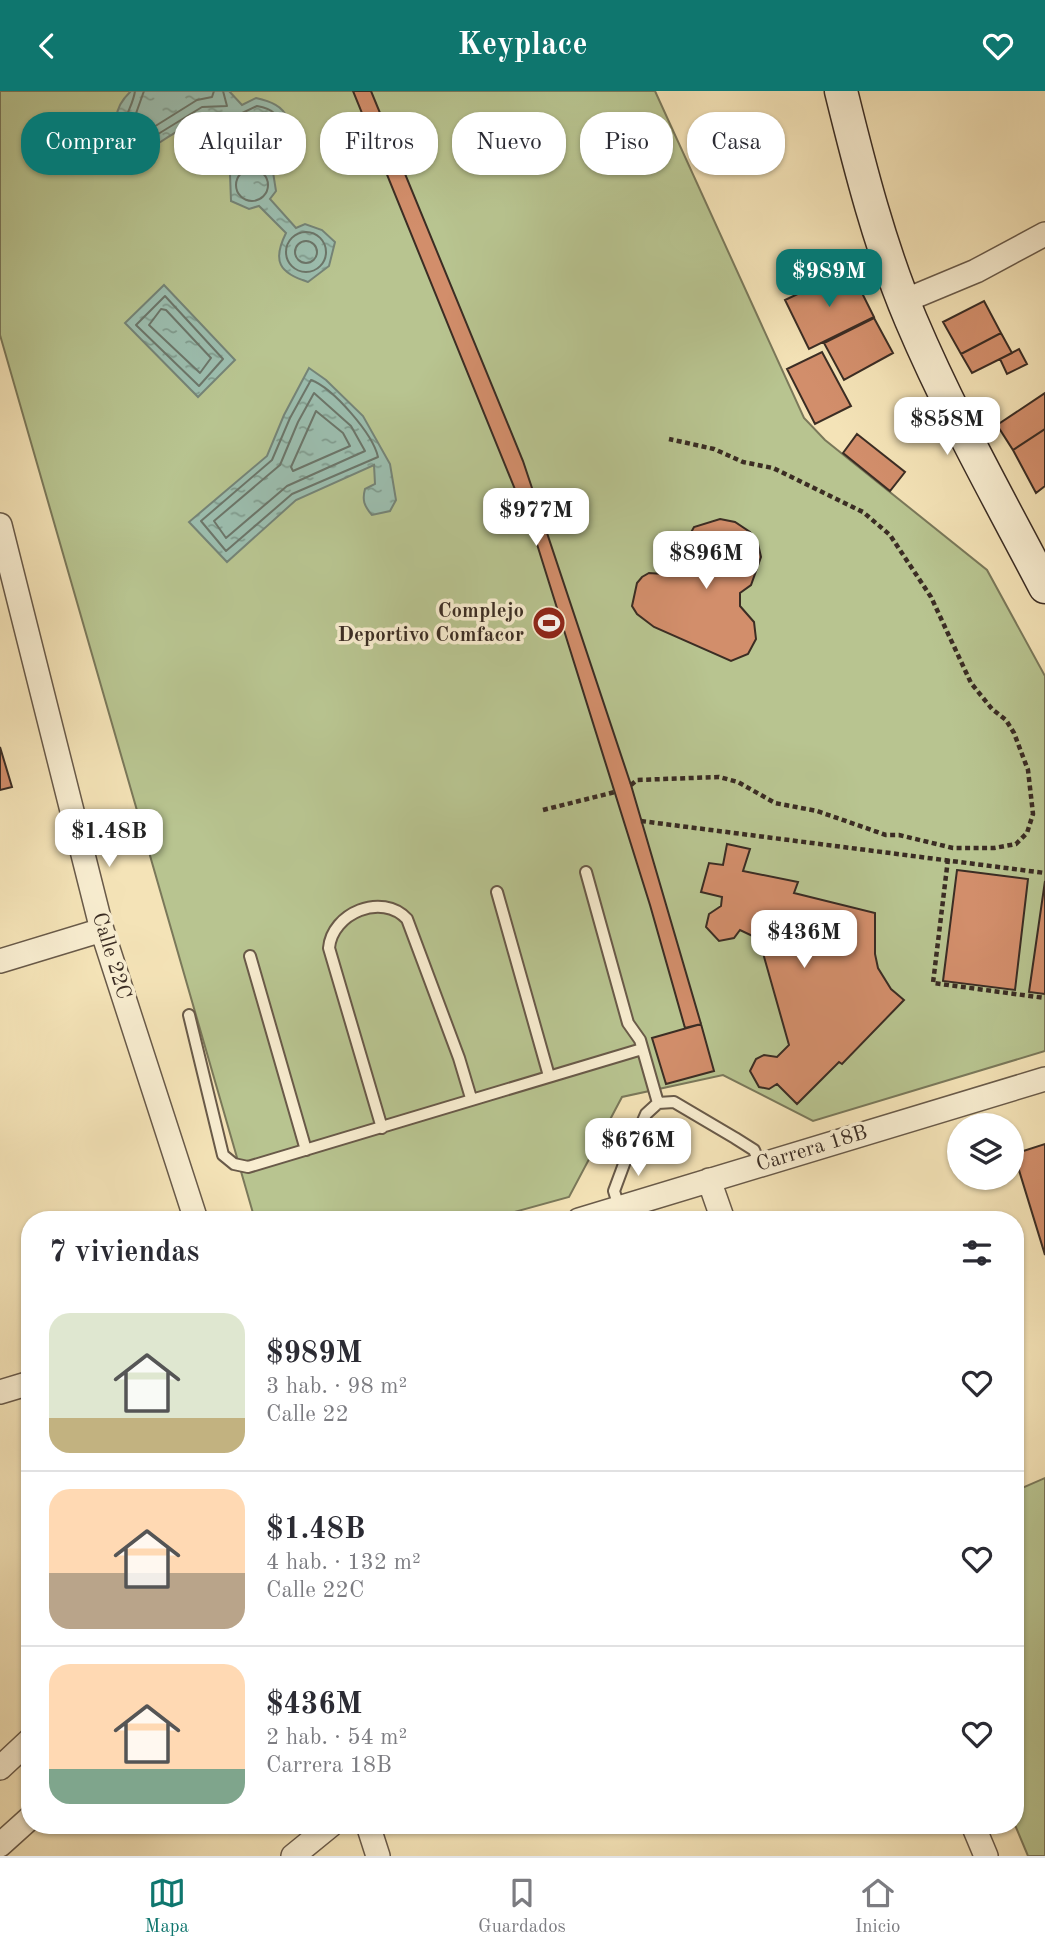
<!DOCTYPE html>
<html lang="es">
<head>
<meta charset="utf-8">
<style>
	body { margin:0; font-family:"Old Standard TT",serif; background:#f2f2f3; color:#2b2b33; height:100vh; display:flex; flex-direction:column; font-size:26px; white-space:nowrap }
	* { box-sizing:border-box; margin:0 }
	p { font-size:23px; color:#7c7c81 }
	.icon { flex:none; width:38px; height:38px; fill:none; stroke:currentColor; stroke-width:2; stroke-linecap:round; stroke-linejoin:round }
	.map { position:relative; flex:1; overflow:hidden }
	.side { position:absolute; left:21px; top:1120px; width:1003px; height:623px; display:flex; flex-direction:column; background:#fff; border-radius:28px; box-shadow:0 2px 5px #0004 }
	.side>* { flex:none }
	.hud { position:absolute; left:21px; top:21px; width:1004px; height:63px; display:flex; gap:14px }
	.buttons { position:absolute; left:947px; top:1022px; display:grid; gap:14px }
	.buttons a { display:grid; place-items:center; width:77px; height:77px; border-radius:50%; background:#fff; box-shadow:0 2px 5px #0004; font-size:35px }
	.price { position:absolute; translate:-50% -60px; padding:0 16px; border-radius:14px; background:#fff; color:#222; font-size:23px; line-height:46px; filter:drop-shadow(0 2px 4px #0008) }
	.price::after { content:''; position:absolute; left:50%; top:42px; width:21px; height:16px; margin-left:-10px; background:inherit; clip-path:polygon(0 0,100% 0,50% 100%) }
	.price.on { background:#0f766e; color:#fff }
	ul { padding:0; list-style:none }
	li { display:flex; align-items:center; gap:21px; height:175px; padding:0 28px }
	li+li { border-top:2px solid #e1e1e2 }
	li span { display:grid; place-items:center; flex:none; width:196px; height:140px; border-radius:21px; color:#555 }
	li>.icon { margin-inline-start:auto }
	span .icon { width:84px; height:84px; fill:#fffc; stroke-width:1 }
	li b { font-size:30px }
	h2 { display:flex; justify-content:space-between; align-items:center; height:84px; padding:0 28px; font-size:30px }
	.pill { padding:0 24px; border-radius:28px; background:#fff; box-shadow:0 2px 5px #0004; font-size:24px; line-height:63px }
	.pill.on { background:#0f766e; color:#fff }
	header { display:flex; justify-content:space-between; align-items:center; height:91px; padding:0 28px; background:#0f766e; color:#fff; font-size:32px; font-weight:600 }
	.tabs { display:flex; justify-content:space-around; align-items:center; height:98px; border-top:2px solid #e1e1e2; background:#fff; font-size:19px; color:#7c7c81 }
	.tabs a { display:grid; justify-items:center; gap:4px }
	.tabs .on { color:#0f766e }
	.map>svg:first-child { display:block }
</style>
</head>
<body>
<header><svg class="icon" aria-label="back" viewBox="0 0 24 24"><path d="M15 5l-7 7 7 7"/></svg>Keyplace<svg class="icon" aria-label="heart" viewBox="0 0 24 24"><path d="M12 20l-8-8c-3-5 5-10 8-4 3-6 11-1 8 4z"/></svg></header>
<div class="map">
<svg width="1045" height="1765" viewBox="0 0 1045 1765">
	<defs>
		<pattern id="water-ripples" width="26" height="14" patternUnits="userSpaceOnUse" patternTransform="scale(1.75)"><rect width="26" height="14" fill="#9cbeaf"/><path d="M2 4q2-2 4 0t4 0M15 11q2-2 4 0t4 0" fill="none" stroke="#809b8e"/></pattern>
	</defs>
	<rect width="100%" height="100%" fill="#f4e3b7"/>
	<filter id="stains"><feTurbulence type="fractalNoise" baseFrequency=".00286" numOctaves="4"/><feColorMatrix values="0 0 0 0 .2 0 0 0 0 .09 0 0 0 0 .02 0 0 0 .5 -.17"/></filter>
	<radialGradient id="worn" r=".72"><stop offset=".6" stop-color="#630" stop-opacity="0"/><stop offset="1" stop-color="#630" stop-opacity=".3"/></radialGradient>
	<path fill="#b8c490" stroke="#7a785a" stroke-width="2" d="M0 0H655L804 327 825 349 987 479 1045 585V960L813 1030 723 984 622 1006 569 1106 485 1129H255L0 244Z
		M1045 1387V1765H1028L1015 1734V1400Z"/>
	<path fill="url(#water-ripples)" stroke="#758477" stroke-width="2" d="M131 0H229L242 14 256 7C290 14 295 31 278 60L265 62 263 71 273 81 276 100 270 108 296 137 305 133 322 139 335 151 329 175 308 191C279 182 272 170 286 142L259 115 249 118 231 110 230 83 250 72 253 64 230 44 233 30C209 14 208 26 187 36 174 41 165 48 153 56 120 49 103 27 131 0Z
		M164 194 235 269 198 306 125 232Z
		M309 277 326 289 363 325 390 373 396 409 390 420 372 424C364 415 362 409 365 398L375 393 374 374 296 409 227 471 189 431 267 365 284 324Z"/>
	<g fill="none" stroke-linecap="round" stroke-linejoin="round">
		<path stroke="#6c766a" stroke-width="2" d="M135 0C132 23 108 40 150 48L202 16 227 15 223 0
			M144 0 134 28 136 34 149 39 197 9 212 6 214 0
			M257 15C273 18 279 23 281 39L274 53 258 58 239 42 238 24Z
			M248 35a12 12 0 1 1 24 0a12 12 0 1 1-24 0Z
			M236 94a16 16 0 1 1 32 0a16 16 0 1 1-32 0Z
			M286 161a20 20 0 1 1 40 0a20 20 0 1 1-40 0Z
			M295 161a11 11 0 1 1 22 0a11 11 0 1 1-22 0Z
			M165 205 223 268 199 295 136 234Z
			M161 218 166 219 211 267 200 282 149 234Z
			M311 289C333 297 373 343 378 366L292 403 226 460 201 430 272 369 290 327Z
			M314 302 351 335 365 360 287 395 226 447 214 430 280 374 298 331Z
			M316 320 343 342 350 355 293 380 291 376Z"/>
	</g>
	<path fill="#d28e6b" stroke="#3b2d24" stroke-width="2" d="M353 0H371L523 370 631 694 701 933 685 937 650 814 536 450Z
		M866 168 876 185 861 193 851 177Z
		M850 178 874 226 809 258 785 209Z
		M984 210 1001 242 961 263 943 231Z
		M874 227 893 262 844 289 824 252Z
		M1001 242 1012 262 972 282 961 263Z
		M1019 258 1027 273 1007 283 1000 268Z
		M822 261 851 315 815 333 787 278Z
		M1045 302V338L1013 359 997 334Z
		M1045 338V395L1036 402 1013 359Z
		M857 343 905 381 890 400 843 362Z
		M720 428 735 431 750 441 758 453 761 466 751 494 740 502V515L754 531 756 548 748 563 731 570 654 536 637 523 632 515 637 492 642 486 649 482 678 484 683 480V456L694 436Z
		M0 656 12 696 0 699Z
		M727 753 750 758 743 780 798 791 794 802 875 822V863L878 877 891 898 904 909 842 973 839 971 797 1013 777 993 769 998 759 996 750 980 756 968 764 964 777 966 789 954 759 848 740 839 734 847 719 850 706 836 709 823 721 815 722 806 701 801 709 772 723 774Z
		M957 779 1028 788 1015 899 943 890Z
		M1045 790V903L1029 901Z
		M701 933 714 980 666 993 652 947Z
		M1045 1053V1164L1014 1063Z"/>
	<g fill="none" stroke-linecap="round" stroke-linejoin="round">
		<defs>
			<path id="lane" d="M586 781 628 932 640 949 658 1012
				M497 801 549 985
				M250 865 306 1059
				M189 924 223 1064 234 1073 248 1076 642 958
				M382 1037 329 857C332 822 382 801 407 828L459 967 471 1007
				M619 1116 614 1100 624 1073 646 1023 658 1012 674 1011 735 1047 754 1059 760 1073"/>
			<path id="street" d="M904 210 976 180 1045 143
				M0 434 102 839 196 1129
				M0 870 102 839
				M709 1089 723 1129
				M579 1129 1045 988
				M0 1301 30 1292
				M0 1677 30 1649
				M368 1734 378 1765
				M973 1734 986 1765
				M0 1754 30 1727
				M293 1765 331 1734"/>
			<path id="secondary" d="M841 0C860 77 880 156 911 229 950 321 999 408 1045 496"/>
		</defs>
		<use href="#lane" stroke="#695a49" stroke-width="14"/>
		<use href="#street" stroke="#695a49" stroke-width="26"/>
		<use href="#secondary" stroke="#3b2d24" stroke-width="35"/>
		<path stroke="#3b2d24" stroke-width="4.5" stroke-dasharray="5 3.5" stroke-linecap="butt" d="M631 694 637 689 719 686 738 691 775 712 817 720 886 744H899L953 757H994L1016 753 1027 742 1033 723 1028 679 1014 642 1006 629 992 618 971 592 931 506 890 444 863 421 773 377 743 371 714 358 669 348
			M543 719 615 701
			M641 730 1045 782
			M948 768 933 892 1045 907"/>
		<use href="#lane" stroke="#f8edd0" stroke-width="10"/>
		<use href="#street" stroke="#f8edd0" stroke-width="23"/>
		<use href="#secondary" stroke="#f8edd0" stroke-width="32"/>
	</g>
	<defs>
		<symbol id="stadium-disc" viewBox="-11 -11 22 22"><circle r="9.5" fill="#8f2418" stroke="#f8edd0"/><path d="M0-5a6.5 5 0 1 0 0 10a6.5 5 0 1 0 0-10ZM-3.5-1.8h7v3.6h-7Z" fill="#fff"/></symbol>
	</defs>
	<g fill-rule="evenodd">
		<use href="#stadium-disc" x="530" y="513" width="38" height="38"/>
	</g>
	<g text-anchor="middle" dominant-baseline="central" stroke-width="7" stroke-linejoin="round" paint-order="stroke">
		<g font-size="21" font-weight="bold" fill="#3b2d24" stroke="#f8edd0" text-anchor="end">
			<text x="524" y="520">Complejo<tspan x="524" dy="24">Deportivo Comfacor</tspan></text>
		</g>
		<g font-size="21" fill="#3b2d24" stroke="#f8edd0">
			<text transform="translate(111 865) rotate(73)">Calle 22C</text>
			<text transform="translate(812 1058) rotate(-17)">Carrera 18B</text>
		</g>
	</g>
	<rect width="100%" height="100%" filter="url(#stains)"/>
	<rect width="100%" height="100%" fill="url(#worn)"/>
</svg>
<div class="buttons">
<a><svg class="icon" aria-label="layers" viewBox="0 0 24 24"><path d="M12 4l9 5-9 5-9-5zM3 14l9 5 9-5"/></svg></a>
</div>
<b class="price on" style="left:829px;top:218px">$989M</b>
<b class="price" style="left:947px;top:366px">$858M</b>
<b class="price" style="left:536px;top:457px">$977M</b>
<b class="price" style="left:706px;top:500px">$896M</b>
<b class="price" style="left:109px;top:778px">$1.48B</b>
<b class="price" style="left:804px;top:879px">$436M</b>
<b class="price" style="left:638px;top:1087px">$676M</b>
<div class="hud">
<a class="pill on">Comprar</a>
<a class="pill">Alquilar</a>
<a class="pill">Filtros</a>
<a class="pill">Nuevo</a>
<a class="pill">Piso</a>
<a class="pill">Casa</a>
</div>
<section class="side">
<h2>7 viviendas<svg class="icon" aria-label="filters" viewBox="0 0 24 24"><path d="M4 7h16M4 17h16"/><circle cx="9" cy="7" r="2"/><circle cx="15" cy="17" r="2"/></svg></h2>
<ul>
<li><span style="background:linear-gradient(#dfe7d0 75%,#c2b280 0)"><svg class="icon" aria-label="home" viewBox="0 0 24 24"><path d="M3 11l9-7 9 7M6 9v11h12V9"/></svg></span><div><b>$989M</b><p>3 hab. · 98 m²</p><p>Calle 22</p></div><svg class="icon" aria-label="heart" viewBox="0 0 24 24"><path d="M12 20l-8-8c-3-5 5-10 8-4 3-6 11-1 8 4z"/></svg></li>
<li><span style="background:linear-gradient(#ffd9b3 60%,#b9a48a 0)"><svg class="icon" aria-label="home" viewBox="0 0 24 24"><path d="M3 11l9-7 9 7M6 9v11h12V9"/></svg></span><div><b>$1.48B</b><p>4 hab. · 132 m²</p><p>Calle 22C</p></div><svg class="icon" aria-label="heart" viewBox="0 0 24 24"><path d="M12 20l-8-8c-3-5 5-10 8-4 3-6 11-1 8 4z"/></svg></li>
<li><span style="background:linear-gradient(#ffd9b3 75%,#7fa58c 0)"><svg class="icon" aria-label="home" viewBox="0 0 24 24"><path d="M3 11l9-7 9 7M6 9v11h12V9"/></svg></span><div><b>$436M</b><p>2 hab. · 54 m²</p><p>Carrera 18B</p></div><svg class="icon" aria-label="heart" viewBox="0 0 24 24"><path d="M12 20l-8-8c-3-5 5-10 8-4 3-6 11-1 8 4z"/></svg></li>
</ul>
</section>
</div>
<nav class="tabs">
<a class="on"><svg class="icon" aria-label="map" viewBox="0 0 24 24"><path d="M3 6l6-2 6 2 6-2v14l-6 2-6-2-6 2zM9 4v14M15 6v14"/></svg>Mapa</a>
<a><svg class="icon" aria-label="saved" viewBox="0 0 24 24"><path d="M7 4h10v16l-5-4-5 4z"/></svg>Guardados</a>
<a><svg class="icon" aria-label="home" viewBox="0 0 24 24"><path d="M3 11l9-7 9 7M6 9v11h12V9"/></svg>Inicio</a>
</nav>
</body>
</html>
